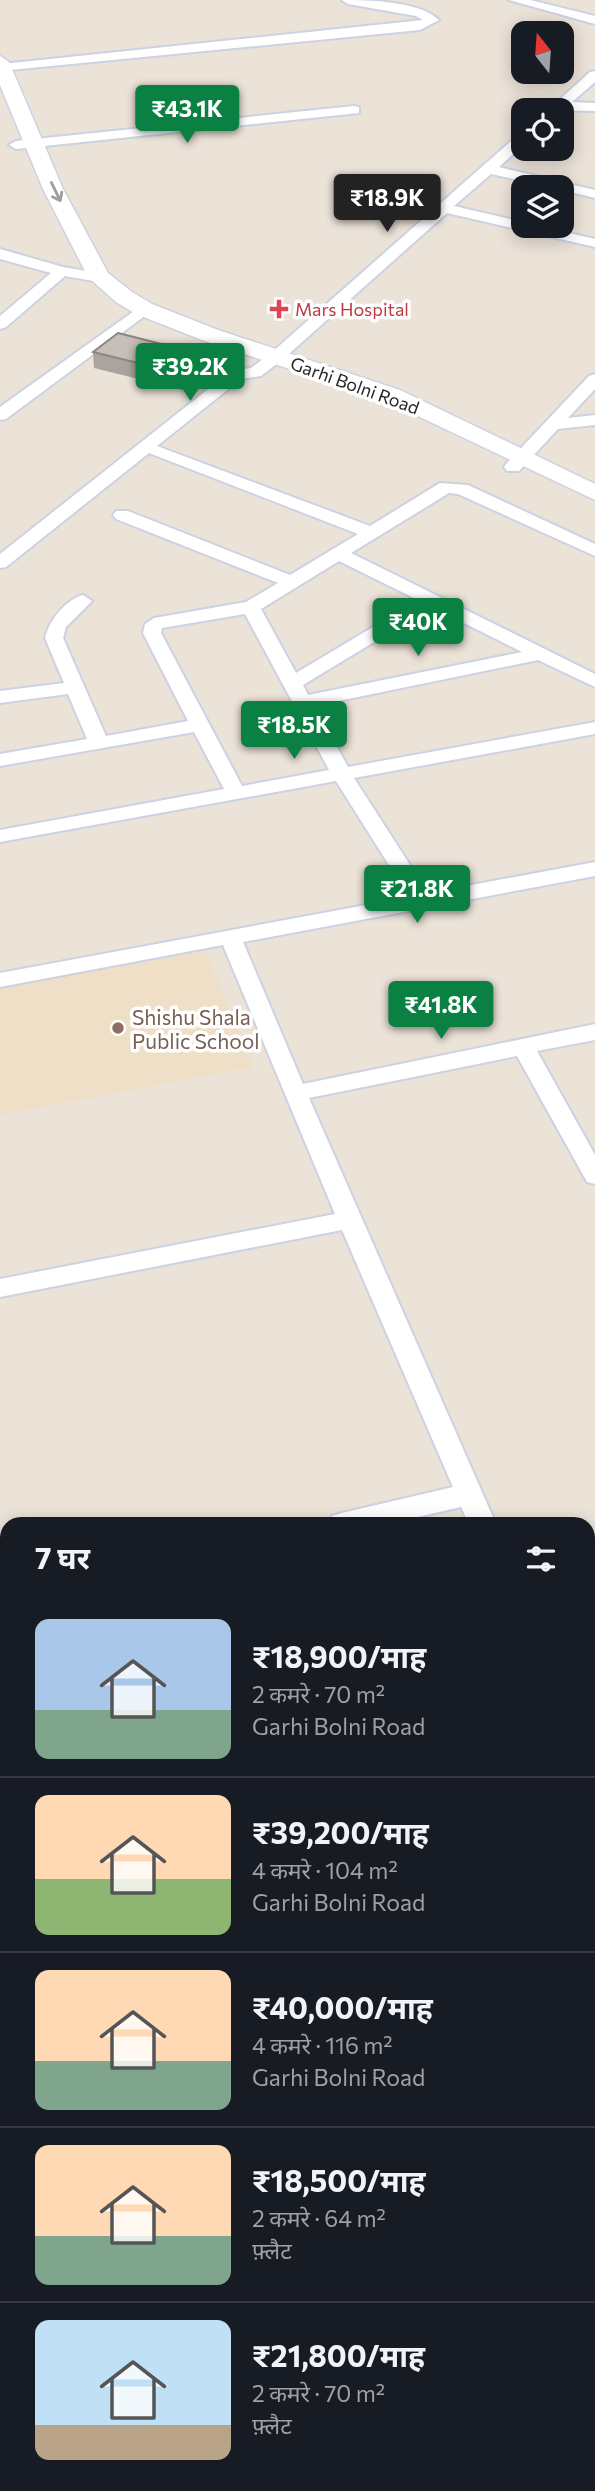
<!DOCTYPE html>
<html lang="hi">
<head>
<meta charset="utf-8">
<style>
	body { margin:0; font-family:Commissioner,"Noto Sans Devanagari",sans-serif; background:#20242c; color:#f1f3f6; height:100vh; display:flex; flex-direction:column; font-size:26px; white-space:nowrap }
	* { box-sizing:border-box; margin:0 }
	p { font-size:23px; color:#9ea1a6 }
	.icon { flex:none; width:38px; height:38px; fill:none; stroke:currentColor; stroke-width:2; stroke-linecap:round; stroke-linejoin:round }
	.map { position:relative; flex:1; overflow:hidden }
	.side { position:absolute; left:0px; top:1517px; width:595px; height:975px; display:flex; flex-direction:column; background:#171b24; border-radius:21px 21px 0 0; box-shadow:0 4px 18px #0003 }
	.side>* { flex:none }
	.needle { width:46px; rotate:343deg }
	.controls { position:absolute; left:511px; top:21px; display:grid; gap:14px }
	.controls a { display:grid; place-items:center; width:63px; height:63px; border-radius:14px; background:#171b24; box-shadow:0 4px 18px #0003; font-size:35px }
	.price { position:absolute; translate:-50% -60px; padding:0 16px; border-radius:7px; background:#0b8043; color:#fff; font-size:23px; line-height:46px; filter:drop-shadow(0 2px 4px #0008) }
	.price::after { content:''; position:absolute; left:50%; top:42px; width:21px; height:16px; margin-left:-10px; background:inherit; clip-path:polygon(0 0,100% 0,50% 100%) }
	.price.selected { background:#222; color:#fff }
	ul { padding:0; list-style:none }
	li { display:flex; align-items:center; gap:21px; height:175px; padding:0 35px }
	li+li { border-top:2px solid #363941 }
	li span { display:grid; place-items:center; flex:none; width:196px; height:140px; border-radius:14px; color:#555 }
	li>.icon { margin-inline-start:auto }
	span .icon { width:84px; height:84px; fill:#fffc; stroke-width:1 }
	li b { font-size:30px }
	h2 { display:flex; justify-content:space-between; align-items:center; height:84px; padding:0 35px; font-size:30px }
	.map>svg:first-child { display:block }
</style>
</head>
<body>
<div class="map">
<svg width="595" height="2491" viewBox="0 0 595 2491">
	<rect width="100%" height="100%" fill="#ebe2d8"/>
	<path fill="#eedfc6" d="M206 951 252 1067 0 1115V988Z"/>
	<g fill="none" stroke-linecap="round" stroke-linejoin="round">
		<defs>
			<path id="minor" d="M342 0C368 0 420 1 439 20L420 30 0 71 2 64 423 20 416 16 348 4Z
				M509 0H530L595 16V24Z
				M595 71V82L572 102 595 103V111L548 110 590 72Z
				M354 106 359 107V113L16 149 9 145 16 141Z
				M523 134V145L499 167 595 190V198L562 190V187H549L491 174 454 206 523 222V226H539L595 239V247L447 213 282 360 261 376 241 379 157 446 370 526 440 483 468 485 595 544V556L458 494 449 493 351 553 595 674V687L538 660 314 706 348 767 595 722V734L354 778 428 893 595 862V876L243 942 303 1084 595 1024V1040L537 1051 595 1155V1184L587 1182 517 1056 309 1098 496 1524H469L461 1507 387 1524H329L332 1516 342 1513 453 1487 342 1230 0 1297V1279L335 1214 223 945 0 987V973L409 897 336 781 0 842V830L224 789 194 732 0 766V754L87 739 68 694 0 703V691L64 683 45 638C49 621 65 600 83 595L92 601 66 627 63 638 106 736 188 721 143 633 145 624 154 618 246 602 278 583 116 519 113 515 116 511H128L290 575 358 534 149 453 6 567 0 568V554L231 371 251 368 270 354 518 135ZM339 561 418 600 296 673 261 609ZM432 607 522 652 308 695 303 685ZM245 614 329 770 242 786 161 633 162 628Z
				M0 249 63 267 104 274 107 277 99 282 65 276 6 327 0 329V316L51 273 0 259Z
				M144 304 152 309 150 312 6 419 0 420V407Z
				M595 374V389L568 418 595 415V425L558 429 519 471H507L504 467 507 463 589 376Z
				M7 1593V1617L0 1618V1594Z
				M595 1597V1621L588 1623V1599Z
				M588 1751 595 1754V1793L588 1791Z
				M595 1890V1918L588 1920V1892Z
				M0 2037 7 2039 5 2089 0 2087Z
				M588 2365 595 2368V2421L588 2418Z
				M595 2437V2473L588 2475V2439Z
				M475 2485H526L524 2491H473Z"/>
			<path id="secondary" d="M0 56 9 62 63 189 108 273 132 292 152 304 218 330 400 390 595 484V500L384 400 202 340 136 314 116 302 88 277 43 189 0 85Z"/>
		</defs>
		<use href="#minor" stroke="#cdd2e2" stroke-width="4"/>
		<use href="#secondary" stroke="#cdd2e2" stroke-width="3"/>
		<use href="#minor" fill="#fff" fill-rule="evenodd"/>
		<use href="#secondary" fill="#fff" fill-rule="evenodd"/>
	</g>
	<path fill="#aaa49e" d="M93 352 213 372 191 392 94 368Z"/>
	<path fill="#8b8681" d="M213 357V372L191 392V376Z"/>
	<path fill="#c6bfb8" stroke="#8b8681" stroke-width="2" d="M118 333 213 357 191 376 93 352Z"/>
	<defs><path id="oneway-shaft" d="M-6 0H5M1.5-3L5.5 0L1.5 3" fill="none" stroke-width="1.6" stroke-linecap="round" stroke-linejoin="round" transform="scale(1.75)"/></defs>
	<use stroke="#9e9e9e" href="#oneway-shaft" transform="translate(56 192) rotate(64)"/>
	<path fill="#e0444e" stroke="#fff" stroke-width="2.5" d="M275.5 298.5h7v7h7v7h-7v7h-7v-7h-7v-7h7z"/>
	<circle fill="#8d6e63" stroke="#fff" stroke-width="2.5" cx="118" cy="1028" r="7"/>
	<g text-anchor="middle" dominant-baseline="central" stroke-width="7" stroke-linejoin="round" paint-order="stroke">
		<g font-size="18" fill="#be3a42" stroke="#fff" text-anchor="start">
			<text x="295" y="309">Mars Hospital</text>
		</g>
		<g font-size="18" fill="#272727" stroke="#fff">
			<text transform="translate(355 385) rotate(20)">Garhi Bolni Road</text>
		</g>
		<g font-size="21" fill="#785e54" stroke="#fff" text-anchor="start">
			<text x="132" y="1016">Shishu Shala<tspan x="132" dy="24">Public School</tspan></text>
		</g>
	</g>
</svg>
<div class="controls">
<a><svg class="needle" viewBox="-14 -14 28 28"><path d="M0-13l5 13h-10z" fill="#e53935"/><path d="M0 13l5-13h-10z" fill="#9ea1a6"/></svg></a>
<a><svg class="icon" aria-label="locate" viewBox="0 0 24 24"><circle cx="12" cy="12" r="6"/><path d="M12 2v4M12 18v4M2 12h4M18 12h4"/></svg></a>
<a><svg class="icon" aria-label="layers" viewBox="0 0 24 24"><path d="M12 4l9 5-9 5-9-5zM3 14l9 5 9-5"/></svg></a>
</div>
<b class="price" style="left:187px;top:145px">₹43.1K</b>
<b class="price selected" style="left:387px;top:234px">₹18.9K</b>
<b class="price" style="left:190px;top:403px">₹39.2K</b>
<b class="price" style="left:418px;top:658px">₹40K</b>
<b class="price" style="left:294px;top:761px">₹18.5K</b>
<b class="price" style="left:417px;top:925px">₹21.8K</b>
<b class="price" style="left:441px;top:1041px">₹41.8K</b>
<section class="side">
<h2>7 घर<svg class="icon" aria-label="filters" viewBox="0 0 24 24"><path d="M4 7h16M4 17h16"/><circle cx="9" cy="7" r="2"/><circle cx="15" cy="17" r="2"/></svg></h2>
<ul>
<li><span style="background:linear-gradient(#a9c7e8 65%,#7fa58c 0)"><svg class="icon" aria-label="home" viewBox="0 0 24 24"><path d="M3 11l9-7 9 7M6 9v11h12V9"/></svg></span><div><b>₹18,900/माह</b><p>2 कमरे · 70 m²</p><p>Garhi Bolni Road</p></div></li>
<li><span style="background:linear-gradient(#ffd9b3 60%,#8fb573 0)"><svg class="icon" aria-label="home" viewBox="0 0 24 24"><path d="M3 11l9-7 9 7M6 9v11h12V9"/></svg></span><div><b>₹39,200/माह</b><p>4 कमरे · 104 m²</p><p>Garhi Bolni Road</p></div></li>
<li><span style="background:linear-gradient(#ffd9b3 65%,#7fa58c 0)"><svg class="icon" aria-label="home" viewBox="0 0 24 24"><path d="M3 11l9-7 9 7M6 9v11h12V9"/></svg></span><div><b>₹40,000/माह</b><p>4 कमरे · 116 m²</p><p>Garhi Bolni Road</p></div></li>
<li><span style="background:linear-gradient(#ffd9b3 65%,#7fa58c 0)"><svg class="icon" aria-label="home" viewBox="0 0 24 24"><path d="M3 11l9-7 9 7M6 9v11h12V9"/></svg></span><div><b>₹18,500/माह</b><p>2 कमरे · 64 m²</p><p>फ़्लैट</p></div></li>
<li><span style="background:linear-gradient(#bfe0f5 75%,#b9a48a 0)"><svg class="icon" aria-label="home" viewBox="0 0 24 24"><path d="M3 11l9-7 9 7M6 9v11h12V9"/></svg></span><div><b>₹21,800/माह</b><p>2 कमरे · 70 m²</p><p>फ़्लैट</p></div></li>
</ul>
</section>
</div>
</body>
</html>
